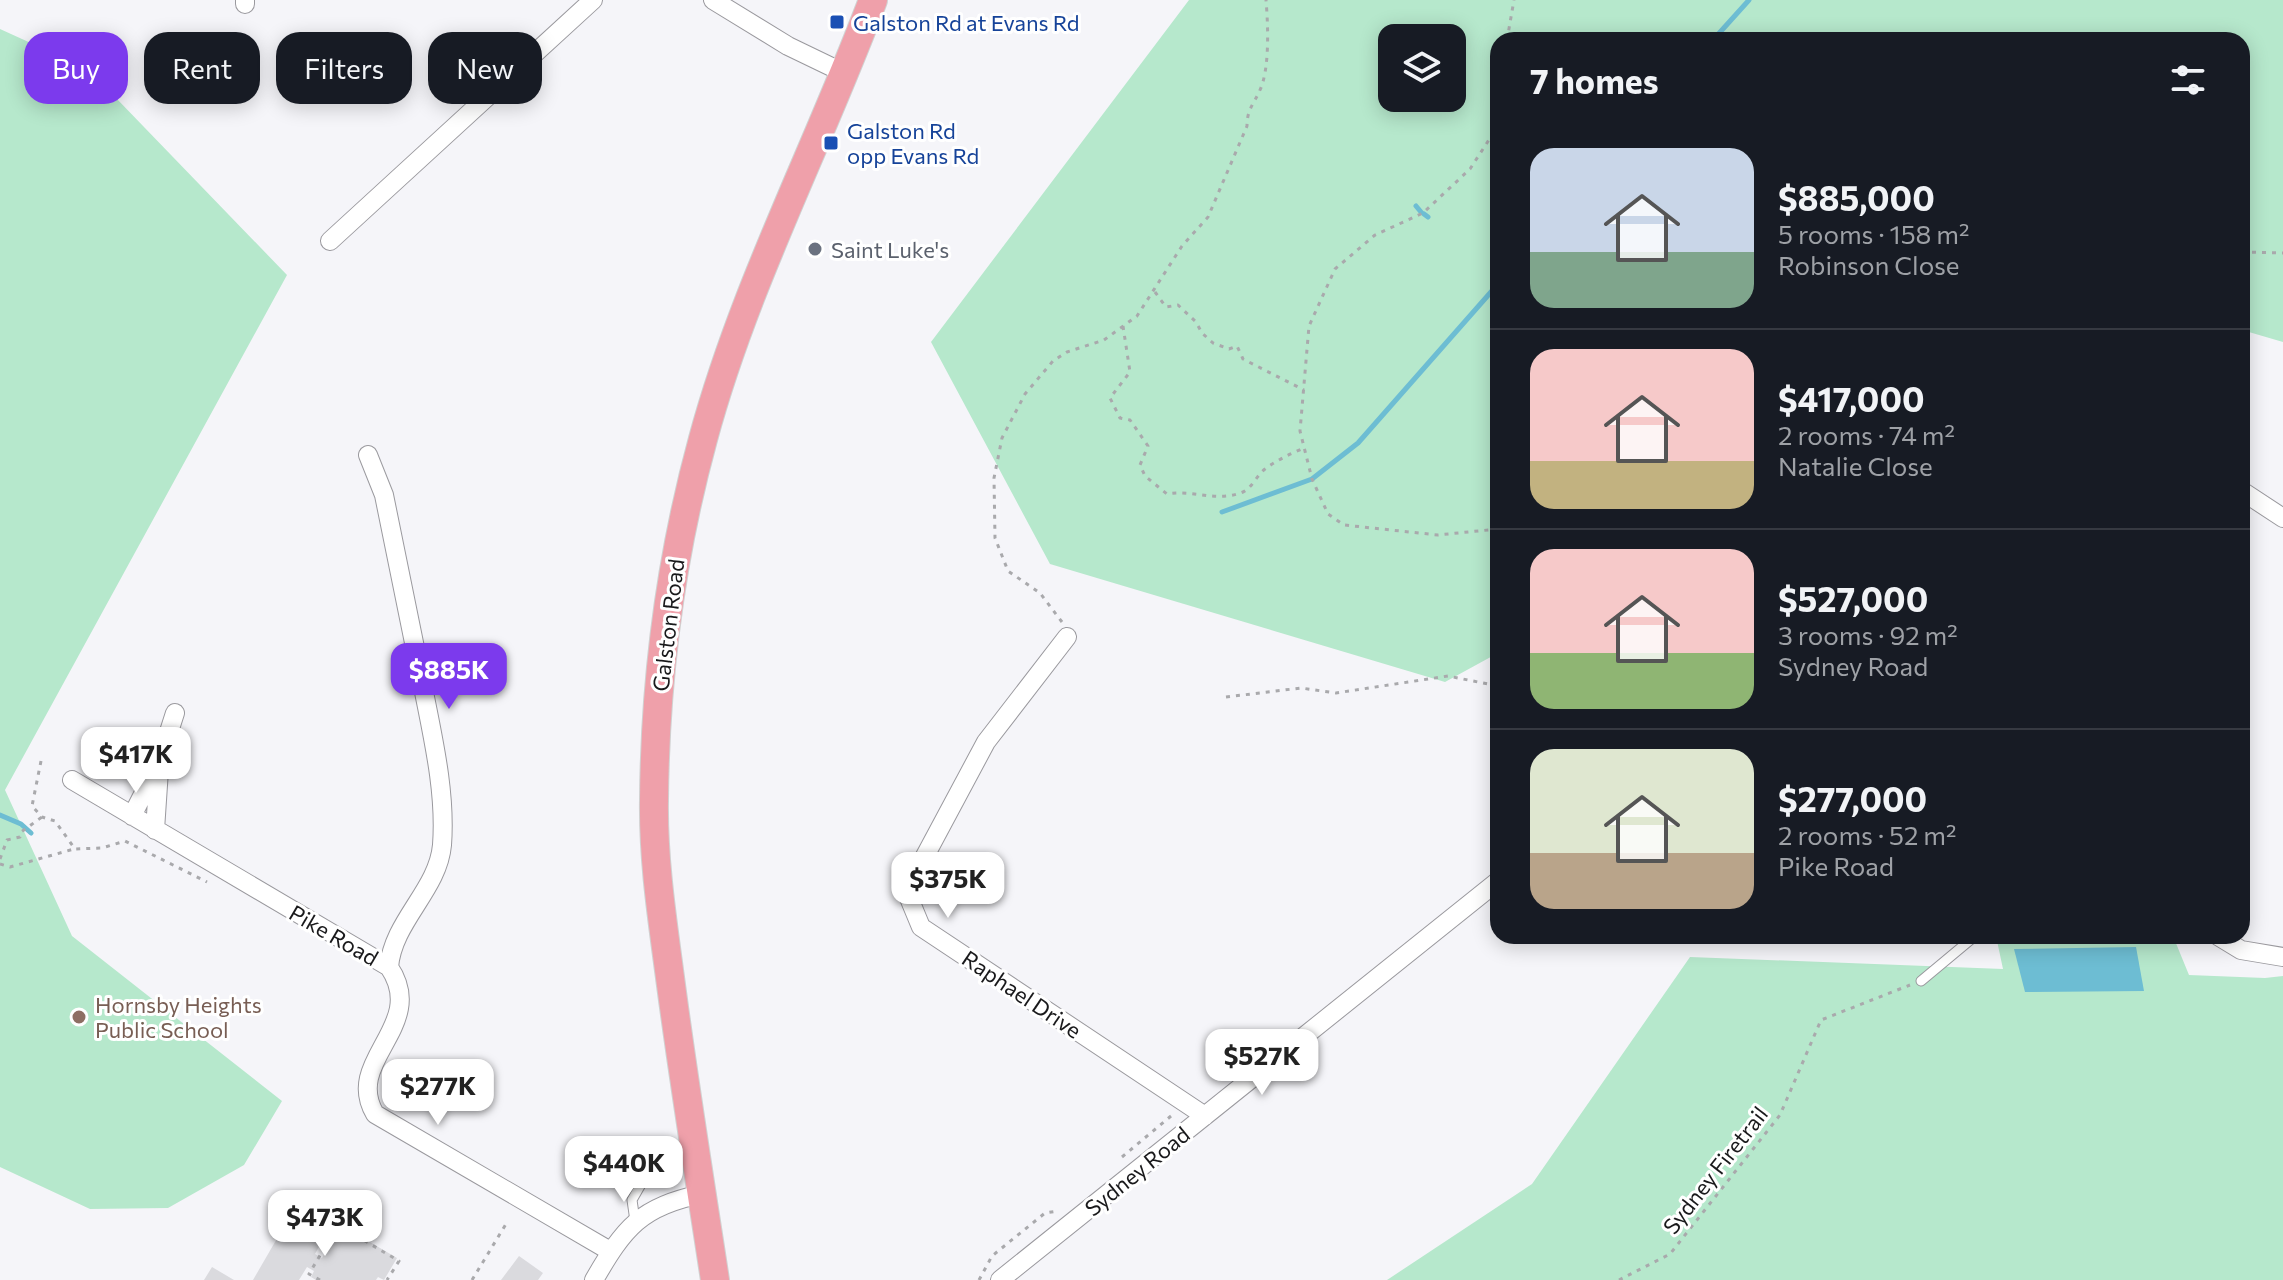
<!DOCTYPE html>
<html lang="en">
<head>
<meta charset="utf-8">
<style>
	body { margin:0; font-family:Commissioner,sans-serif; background:#242831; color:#f1f3f6; height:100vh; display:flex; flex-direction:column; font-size:30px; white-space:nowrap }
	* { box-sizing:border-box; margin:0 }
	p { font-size:26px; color:#9ea1a6 }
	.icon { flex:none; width:44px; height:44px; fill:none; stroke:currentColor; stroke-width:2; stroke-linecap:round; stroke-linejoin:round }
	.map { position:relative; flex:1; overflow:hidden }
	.details { position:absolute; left:1490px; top:32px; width:760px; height:912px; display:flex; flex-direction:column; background:#171b24; border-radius:24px; box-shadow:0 4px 20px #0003 }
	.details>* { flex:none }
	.top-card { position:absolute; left:24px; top:32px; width:760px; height:72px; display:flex; gap:16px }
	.tools { position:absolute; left:1378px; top:24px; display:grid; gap:16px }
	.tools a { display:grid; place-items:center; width:88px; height:88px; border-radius:16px; background:#171b24; box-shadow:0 4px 20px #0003; font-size:40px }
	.price { position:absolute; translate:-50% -68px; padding:0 18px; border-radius:16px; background:#fff; color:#222; font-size:26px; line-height:52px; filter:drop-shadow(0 2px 4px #0008) }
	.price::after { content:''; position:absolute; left:50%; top:48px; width:24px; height:18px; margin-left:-12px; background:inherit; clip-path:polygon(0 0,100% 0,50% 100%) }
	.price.selected { background:#7c3aed; color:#fff }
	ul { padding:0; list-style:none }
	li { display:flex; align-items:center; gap:24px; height:200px; padding:0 40px }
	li+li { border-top:2px solid #363941 }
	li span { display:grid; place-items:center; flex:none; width:224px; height:160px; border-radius:24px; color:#555 }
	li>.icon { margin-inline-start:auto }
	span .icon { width:96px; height:96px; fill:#fffc; stroke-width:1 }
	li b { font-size:34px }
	h2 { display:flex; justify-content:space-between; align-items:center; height:96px; padding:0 40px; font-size:34px }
	.pill { padding:0 28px; border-radius:24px; background:#171b24; box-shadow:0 4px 20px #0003; font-size:28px; line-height:72px }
	.pill.selected { background:#7c3aed; color:#fff }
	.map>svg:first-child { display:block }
</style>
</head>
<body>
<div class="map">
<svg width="2283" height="1280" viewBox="0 0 2283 1280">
	<rect width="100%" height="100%" fill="#f5f5f9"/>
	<path fill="#b6e8cc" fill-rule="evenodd" d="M1189 0H2283V342L2242 330V40H1498V653L1445 682 1050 564 931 342ZM1452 38V98H1392V38Z
		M0 29 88 69 287 275 5 790 72 936 282 1101 244 1165 168 1208 90 1209 0 1167Z
		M1996 936H2173L2189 975 2265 978 2283 976V1280H1387L1532 1184 1690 957 2003 969Z"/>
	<path fill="#6dbdd3" d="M2136 947 2144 991 2025 992 2014 949Z"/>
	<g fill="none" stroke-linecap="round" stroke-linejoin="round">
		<path stroke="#6dbdd3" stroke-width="5" d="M1713 40 1749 0
			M1416 206 1421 212
			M1424 214 1428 217
			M1222 512 1312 479 1358 443 1498 284
			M0 815 21 824 31 833"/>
	</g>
	<path fill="#dadade" d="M286 1223 321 1243 315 1254 322 1258 341 1225 397 1258 384 1280 378 1277 376 1280H316L311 1277 314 1271 307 1267 299 1280H253Z
		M519 1256 543 1273 538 1280H501Z
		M212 1267 234 1280H204Z"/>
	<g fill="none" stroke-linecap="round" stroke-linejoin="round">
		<defs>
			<path id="lane" d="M1921 981 1975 936
				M635 1221 632 1200 663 1146"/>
			<path id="street" d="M713 0 788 46 844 73
				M245 4V0
				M330 241 593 0
				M368 455 384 495C397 559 410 623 423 687 433 738 446 793 442 845 438 890 393 921 389 967
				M2242 491 2283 518
				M1067 637 986 742 917 871 909 898 921 927 1205 1116
				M72 780 389 967C429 1026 343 1060 375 1114L610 1251
				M132 816 159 763 175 713
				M155 830 159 770
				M2218 936 2241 950 2283 957
				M594 1280C624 1228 641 1206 702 1194
				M1000 1280 1498 881"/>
			<path id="primary" d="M715 1280C700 1182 684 1083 671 985 663 924 653 862 654 800 655 679 671 556 703 439 744 287 818 147 873 0"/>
		</defs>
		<use href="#lane" stroke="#9a999e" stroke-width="11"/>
		<use href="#street" stroke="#9a999e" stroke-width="20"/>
		<use href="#primary" stroke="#d1d1d1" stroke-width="30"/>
		<path stroke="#a9a9ac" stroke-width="3" stroke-dasharray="4 6" stroke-linecap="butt" d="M1507 40 1514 0
			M1498 113 1496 129 1470 169 1423 213 1375 235 1335 269 1309 326 1300 431 1312 479 1328 514 1344 525 1438 535 1498 529
			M2242 252 2283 253
			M1155 292 1166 307 1178 305 1196 322 1202 333 1213 343 1229 349 1237 346 1243 359 1304 390
			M1123 326 1130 372 1110 398 1120 418 1130 420 1148 446 1140 465 1145 476 1167 494C1193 489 1217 503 1243 492 1252 488 1257 475 1265 469 1277 460 1290 454 1304 448
			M1062 622 1040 593 1008 571 995 538 994 478 1002 438 1025 394 1053 361 1067 352 1104 340 1137 316 1182 246 1208 217 1247 126C1247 109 1254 104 1260 90 1270 68 1268 24 1266 0
			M1226 697 1301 688 1336 693 1448 676 1498 686
			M41 761 32 806 42 817 55 821 75 849 102 848 125 841 207 882
			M0 859 7 840 20 837 21 832 42 817
			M0 864 10 867 74 849
			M1122 1157 1171 1116
			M320 1280 309 1274 338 1225 399 1261 387 1280
			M472 1280 506 1224
			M979 1280 992 1256 1045 1213 1058 1211
			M1619 1280 1670 1254 1780 1115 1821 1020 1910 985"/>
		<use href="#lane" stroke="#fff" stroke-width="9"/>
		<use href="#street" stroke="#fff" stroke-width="18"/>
		<use href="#primary" stroke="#efa0aa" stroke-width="28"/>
	</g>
	<g fill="#1a4fb4" stroke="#fff" stroke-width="3">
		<rect x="829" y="14" width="16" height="16" rx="4"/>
		<rect x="823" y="135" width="16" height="16" rx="4"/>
	</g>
	<circle fill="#6b7280" stroke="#fff" stroke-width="3" cx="815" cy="249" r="8"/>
	<circle fill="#8d6e63" stroke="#fff" stroke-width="3" cx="79" cy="1017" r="8"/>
	<g text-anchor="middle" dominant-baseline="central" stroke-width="6" stroke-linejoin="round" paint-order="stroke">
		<g font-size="22" fill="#164399" stroke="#fff" text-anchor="start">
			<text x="853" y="22">Galston Rd at Evans Rd</text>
			<text x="847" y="130">Galston Rd<tspan x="847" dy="25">opp Evans Rd</tspan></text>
		</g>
		<g font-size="22" fill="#5b616d" stroke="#fff" text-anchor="start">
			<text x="831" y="249">Saint Luke's</text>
		</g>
		<g font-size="22" fill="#19191b" stroke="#fff">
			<text transform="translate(668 625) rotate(-83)">Galston Road</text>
			<text transform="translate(334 935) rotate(30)">Pike Road</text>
			<text transform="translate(1022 994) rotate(34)">Raphael Drive</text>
			<text transform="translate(1715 1170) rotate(-52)">Sydney Firetrail</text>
			<text transform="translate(1137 1171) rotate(-39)">Sydney Road</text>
		</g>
		<g font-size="22" fill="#785e54" stroke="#fff" text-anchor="start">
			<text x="95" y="1004">Hornsby Heights<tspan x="95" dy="25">Public School</tspan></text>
		</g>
	</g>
</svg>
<div class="tools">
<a><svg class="icon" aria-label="layers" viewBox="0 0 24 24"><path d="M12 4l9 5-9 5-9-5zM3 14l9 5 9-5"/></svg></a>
</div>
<b class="price selected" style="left:449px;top:711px">$885K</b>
<b class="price" style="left:136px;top:795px">$417K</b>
<b class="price" style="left:948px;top:920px">$375K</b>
<b class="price" style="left:1262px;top:1097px">$527K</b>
<b class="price" style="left:438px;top:1127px">$277K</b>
<b class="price" style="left:624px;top:1204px">$440K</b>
<b class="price" style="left:325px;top:1258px">$473K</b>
<div class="top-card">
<a class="pill selected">Buy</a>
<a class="pill">Rent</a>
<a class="pill">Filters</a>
<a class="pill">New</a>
</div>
<section class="details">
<h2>7 homes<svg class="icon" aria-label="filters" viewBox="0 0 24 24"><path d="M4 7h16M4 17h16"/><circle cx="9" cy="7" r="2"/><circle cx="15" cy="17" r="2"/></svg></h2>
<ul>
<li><span style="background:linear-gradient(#c9d6e8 65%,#7fa58c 0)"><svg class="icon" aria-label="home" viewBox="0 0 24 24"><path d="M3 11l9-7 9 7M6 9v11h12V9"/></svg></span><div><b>$885,000</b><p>5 rooms · 158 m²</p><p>Robinson Close</p></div></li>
<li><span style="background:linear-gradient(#f6c9c9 70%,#c2b280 0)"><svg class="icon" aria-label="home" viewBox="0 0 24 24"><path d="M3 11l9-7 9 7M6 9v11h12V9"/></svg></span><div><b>$417,000</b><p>2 rooms · 74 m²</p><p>Natalie Close</p></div></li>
<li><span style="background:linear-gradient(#f6c9c9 65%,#8fb573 0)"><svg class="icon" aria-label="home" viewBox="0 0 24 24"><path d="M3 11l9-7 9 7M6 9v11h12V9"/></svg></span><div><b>$527,000</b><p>3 rooms · 92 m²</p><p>Sydney Road</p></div></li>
<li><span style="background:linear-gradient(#dfe7d0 65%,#b9a48a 0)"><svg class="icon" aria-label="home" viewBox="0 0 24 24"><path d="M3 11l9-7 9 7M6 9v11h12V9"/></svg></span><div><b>$277,000</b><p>2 rooms · 52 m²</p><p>Pike Road</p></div></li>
</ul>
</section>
</div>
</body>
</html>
